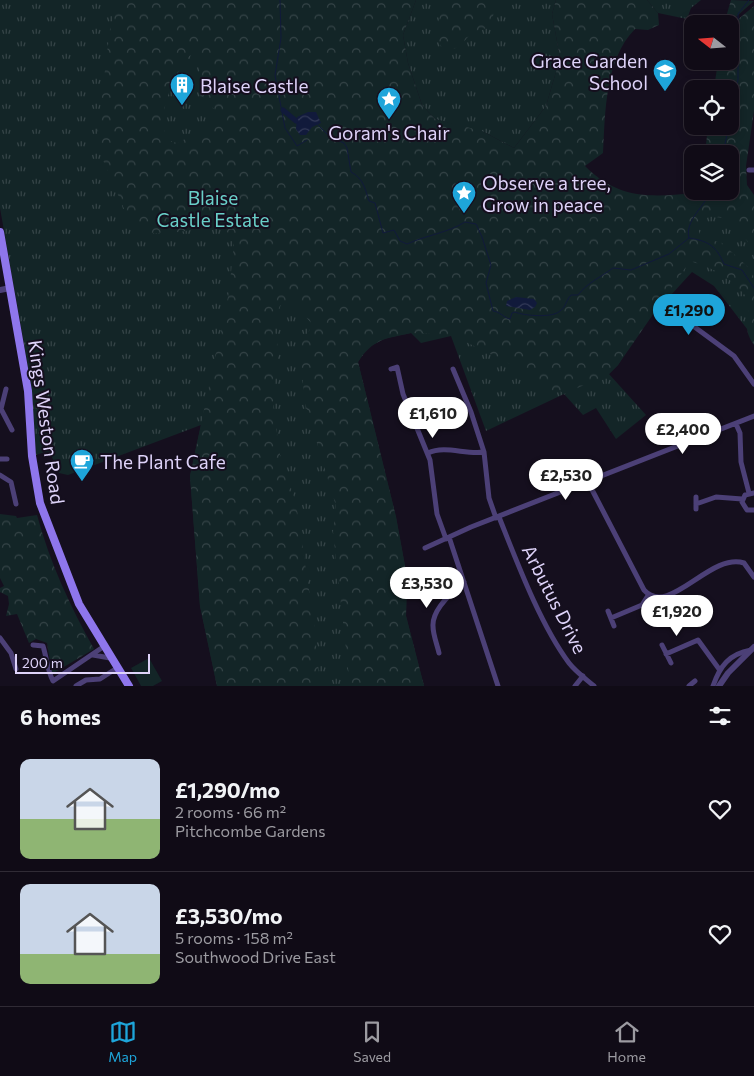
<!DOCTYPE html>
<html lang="en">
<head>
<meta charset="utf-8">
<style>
	body { margin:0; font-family:Commissioner,sans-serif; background:#19141f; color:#f1f3f6; height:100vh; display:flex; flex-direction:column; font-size:19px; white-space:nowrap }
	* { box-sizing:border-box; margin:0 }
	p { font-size:16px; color:#9c9ba1 }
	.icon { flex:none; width:28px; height:28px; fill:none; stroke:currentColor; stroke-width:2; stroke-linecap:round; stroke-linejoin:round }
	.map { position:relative; height:686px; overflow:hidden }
	.panel { display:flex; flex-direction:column; background:#100b16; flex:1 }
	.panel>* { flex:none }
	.needle { width:32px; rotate:287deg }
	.fabs { position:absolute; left:684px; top:15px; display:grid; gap:10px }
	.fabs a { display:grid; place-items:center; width:55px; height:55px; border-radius:10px; background:#100b16; box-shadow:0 2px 8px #0003,0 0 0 1px #302b35; font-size:25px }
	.scale { position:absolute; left:15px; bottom:12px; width:135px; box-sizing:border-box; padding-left:5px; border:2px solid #ded3f9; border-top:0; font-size:14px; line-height:18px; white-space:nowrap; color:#ded3f9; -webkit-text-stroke:4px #150f1e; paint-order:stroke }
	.price { position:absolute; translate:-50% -42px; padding:0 11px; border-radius:18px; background:#fff; color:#222; font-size:16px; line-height:32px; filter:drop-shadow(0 1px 2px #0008) }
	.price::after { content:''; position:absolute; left:50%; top:30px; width:15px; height:11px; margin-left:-8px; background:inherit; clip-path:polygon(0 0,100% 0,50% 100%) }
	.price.selected { background:#1ea5da; color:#111 }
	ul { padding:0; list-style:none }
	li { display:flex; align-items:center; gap:15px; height:125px; padding:0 20px }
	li+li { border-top:1px solid #302b35 }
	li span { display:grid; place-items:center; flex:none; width:140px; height:100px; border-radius:10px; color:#555 }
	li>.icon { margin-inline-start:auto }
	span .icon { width:60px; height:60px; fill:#fffc; stroke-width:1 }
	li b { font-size:21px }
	h2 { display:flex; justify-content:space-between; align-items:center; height:60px; padding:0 20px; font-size:21px }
	.dock { display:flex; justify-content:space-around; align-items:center; height:70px; border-top:1px solid #302b35; background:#100b16; font-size:14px; color:#9c9ba1 }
	.dock a { display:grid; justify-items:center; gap:2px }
	.dock .selected { color:#1ea5da }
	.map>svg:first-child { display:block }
</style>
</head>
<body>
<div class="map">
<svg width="754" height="686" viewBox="0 0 754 686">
	<defs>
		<pattern id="grass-tufts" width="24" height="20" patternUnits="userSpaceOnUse" patternTransform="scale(1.25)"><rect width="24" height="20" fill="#132527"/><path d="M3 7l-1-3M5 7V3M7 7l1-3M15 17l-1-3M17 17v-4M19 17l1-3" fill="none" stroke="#354447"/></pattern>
		<pattern id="forest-crowns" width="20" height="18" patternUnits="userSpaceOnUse" patternTransform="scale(1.25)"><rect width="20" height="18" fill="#132527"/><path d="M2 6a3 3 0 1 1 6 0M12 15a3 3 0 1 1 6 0" fill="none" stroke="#354447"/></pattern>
		<pattern id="water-waves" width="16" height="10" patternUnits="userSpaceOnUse" patternTransform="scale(1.25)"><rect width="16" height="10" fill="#111a3b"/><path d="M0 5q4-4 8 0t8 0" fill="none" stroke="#333a58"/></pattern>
	</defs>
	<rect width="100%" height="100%" fill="#150f1e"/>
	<path fill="url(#grass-tufts)" d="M0 0H394L377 58 428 119 456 125 435 119 422 105 408 63 403 35 416 0H556L552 14 560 58 546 106 514 148 482 131 498 144 626 194 657 199 730 191 754 198V338L714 286 692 272 671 295 652 311 618 365 609 374 646 415 616 439 596 408 583 415 564 394 486 431 451 336 421 343 411 333C386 338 373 339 358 362L396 517 407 577 406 616 424 686H217L200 606 190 476 201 425 68 475 59 473 51 455 45 452 36 455 31 383 0 208Z
		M647 0H701L691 8 687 19 658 13Z"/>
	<path fill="url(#forest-crowns)" fill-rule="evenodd" d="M118 0H416L403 35 408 63 422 105 435 119 482 131 514 148 546 106 560 58 552 14 556 0H647L658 13 659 25 648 30 635 29C605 59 605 113 603 153L585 166C629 211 675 191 730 191V154H705L708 126H730V89H714L718 61H730V26L754 6V111L746 166 747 185 754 195V251C740 232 734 215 708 217L698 229 701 237 722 243 749 268 754 277V345C743 330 747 318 750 301 731 278 719 270 690 261L618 365 609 374 564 394 559 390 542 391 520 369 452 335 411 333 384 339 367 348 358 362 396 517 407 577 406 616 424 686H350L333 532 336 506 305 403 299 345 313 325 297 307 282 301 273 322 278 348 273 404 280 455 296 503 314 623 320 686H217L200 606 190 476 229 292 234 243 221 222C194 231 170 235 142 233L125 211 96 144 110 29ZM193 53 197 55C204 67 195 79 199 91 204 102 217 109 221 119L176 144C146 134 176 65 193 53Z
		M444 0H497L490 28C461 29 469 51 444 50 429 32 441 20 444 0Z
		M731 0 754 1 728 24H724Z
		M0 514 16 516 17 518 37 515C50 563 70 606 94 649L52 674 47 643 36 639 29 643 17 614 6 616 9 604 8 596 0 592V588L4 586 0 578Z"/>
	<path fill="#132527" d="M149 658 162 681 153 686H141L131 668Z"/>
	<path fill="url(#water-waves)" d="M308 112H316L321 123 312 127 306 135H300L296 129 297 117Z
		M516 297 534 299 537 303 535 307 530 310 506 306 507 301Z"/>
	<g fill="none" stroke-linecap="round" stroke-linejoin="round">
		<path stroke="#111a3b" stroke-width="1" d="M280 0 281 38 275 75 285 128 297 146 307 140
			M317 124 330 137 344 143 347 148 351 172C364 179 365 189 369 201L375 203 383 233 394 230 400 241 407 244C427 235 447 233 465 222L476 224 482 237 491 265 486 283 493 311C501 312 504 318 510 319L512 313 515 312C525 316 553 318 560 311 566 307 566 300 571 295H578C587 283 601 277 613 268L631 270 669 254 689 238
			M723 154 738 80V14L749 0
			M689 238C709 241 716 246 724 264L742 270 754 288
			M689 238C684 221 705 206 711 191"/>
		<path stroke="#111a3b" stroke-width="5" d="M283 110 296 121"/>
		<path stroke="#4c4077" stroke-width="5" d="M749 170H754
			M681 317 734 356 754 384
			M391 369 397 367 403 394 430 460 437 514 446 539
			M453 369 471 412 484 452 489 498 496 518
			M6 389 1 409 12 430
			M736 424 740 433 741 462 749 493
			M428 453C445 445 466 455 484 452
			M0 459H7
			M0 475 11 482 16 504
			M588 482 644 590C669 618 710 552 744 563L754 577
			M754 493 745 495 742 502 747 510H754
			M696 504 716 497 742 499
			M696 509V497
			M499 517C517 562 540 624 569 663 576 672 586 679 594 686
			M449 537 498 686
			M425 548 471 527 754 416
			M608 611 614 626
			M611 618 642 605 649 594
			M0 638 11 653 16 669
			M33 645 43 646C47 659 47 669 53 681L103 647
			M662 645 671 663
			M439 653C437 644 433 635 433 626 432 609 453 591 464 582
			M666 654 698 640 719 669
			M93 655 110 658
			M76 686 86 680 100 679 117 668
			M575 686 583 676
			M689 686 695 681
			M713 686C720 666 729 654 751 650"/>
		<path stroke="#4c4077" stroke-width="6" d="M0 290 10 288
			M719 686 728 673 754 647"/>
		<path stroke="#8e76ec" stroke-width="8" d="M0 232 28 391 32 456 40 503 79 604 129 686"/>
	</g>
	<defs>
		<symbol id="school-pin" viewBox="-11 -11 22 30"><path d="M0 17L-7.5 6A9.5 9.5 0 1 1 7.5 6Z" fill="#1ea5da" stroke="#150f1e"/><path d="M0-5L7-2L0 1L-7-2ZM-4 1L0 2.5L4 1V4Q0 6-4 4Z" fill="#fff"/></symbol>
		<symbol id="building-pin" viewBox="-11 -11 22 30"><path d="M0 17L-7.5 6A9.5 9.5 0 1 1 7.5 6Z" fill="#1ea5da" stroke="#150f1e"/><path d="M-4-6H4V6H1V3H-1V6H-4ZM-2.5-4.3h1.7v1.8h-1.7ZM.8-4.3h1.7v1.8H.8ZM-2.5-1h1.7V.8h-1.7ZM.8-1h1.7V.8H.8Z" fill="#fff"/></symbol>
		<symbol id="sight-pin" viewBox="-11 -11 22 30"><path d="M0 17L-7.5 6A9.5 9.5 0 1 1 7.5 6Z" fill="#1ea5da" stroke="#150f1e"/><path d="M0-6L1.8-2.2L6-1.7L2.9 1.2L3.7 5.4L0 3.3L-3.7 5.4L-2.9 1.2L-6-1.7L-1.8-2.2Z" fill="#fff"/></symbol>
		<symbol id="cafe-pin" viewBox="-11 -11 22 30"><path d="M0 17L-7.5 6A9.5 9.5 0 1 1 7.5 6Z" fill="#1ea5da" stroke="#150f1e"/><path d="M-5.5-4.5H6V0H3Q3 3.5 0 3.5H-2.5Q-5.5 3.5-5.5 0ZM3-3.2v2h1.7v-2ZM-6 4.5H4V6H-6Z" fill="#fff"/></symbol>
	</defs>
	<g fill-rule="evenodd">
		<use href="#school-pin" x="651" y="57" width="28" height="38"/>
		<use href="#building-pin" x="168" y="71" width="28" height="38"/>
		<use href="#sight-pin" x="375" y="85" width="28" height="38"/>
		<use href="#sight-pin" x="450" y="179" width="28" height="38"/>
		<use href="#cafe-pin" x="68" y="447" width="28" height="38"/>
	</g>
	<g text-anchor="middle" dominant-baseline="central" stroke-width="4" stroke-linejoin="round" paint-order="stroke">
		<g font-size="19" fill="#ded3f9" stroke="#150f1e" text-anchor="start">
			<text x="648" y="60" text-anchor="end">Grace Garden<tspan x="648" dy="22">School</tspan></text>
			<text x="200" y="85">Blaise Castle</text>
			<text x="389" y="132" text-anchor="middle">Goram's Chair</text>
			<text x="482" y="182">Observe a tree,<tspan x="482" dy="22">Grow in peace</tspan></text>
			<text x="100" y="461">The Plant Cafe</text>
		</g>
		<g font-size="19" fill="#69cfc8" stroke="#150f1e">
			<text x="213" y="197">Blaise<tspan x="213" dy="22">Castle Estate</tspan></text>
		</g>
		<g font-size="19" fill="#ded3f9" stroke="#150f1e">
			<text transform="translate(47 422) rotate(82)">Kings Weston Road</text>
			<text transform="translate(555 599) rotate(63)">Arbutus Drive</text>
		</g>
	</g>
</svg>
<div class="fabs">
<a><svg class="needle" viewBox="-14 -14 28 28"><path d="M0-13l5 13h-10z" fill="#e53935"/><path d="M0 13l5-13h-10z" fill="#9c9ba1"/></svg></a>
<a><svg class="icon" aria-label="locate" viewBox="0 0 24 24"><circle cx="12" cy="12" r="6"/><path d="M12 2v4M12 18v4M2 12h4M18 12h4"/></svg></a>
<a><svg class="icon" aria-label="layers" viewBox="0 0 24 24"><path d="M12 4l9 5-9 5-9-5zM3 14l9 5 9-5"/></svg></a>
</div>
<div class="scale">200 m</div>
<b class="price selected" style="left:689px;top:336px">£1,290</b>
<b class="price" style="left:433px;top:439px">£1,610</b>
<b class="price" style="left:683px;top:455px">£2,400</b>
<b class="price" style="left:566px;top:501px">£2,530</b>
<b class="price" style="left:427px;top:609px">£3,530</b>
<b class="price" style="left:677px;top:637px">£1,920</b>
</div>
<section class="panel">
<h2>6 homes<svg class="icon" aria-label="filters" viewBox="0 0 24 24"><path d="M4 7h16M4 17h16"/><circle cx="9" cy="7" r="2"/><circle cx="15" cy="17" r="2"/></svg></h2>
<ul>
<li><span style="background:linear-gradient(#c9d6e8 60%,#8fb573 0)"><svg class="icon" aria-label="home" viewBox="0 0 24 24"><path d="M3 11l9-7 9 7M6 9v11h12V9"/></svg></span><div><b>£1,290/mo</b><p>2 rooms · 66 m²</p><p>Pitchcombe Gardens</p></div><svg class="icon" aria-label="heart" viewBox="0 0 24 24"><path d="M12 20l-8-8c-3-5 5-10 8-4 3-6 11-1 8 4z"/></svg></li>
<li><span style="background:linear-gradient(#c9d6e8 70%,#8fb573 0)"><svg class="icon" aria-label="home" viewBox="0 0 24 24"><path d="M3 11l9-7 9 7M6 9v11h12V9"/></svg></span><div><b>£3,530/mo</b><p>5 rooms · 158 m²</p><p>Southwood Drive East</p></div><svg class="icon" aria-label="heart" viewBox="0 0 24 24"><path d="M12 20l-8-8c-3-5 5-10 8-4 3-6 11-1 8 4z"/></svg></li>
</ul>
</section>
<nav class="dock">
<a class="selected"><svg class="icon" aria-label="map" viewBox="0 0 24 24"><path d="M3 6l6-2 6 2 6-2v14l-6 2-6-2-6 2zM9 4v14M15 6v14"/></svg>Map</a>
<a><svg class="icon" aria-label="saved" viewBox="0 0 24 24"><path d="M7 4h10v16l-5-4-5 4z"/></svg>Saved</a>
<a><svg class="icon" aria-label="home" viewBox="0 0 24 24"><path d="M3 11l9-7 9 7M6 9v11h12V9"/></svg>Home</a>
</nav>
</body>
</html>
